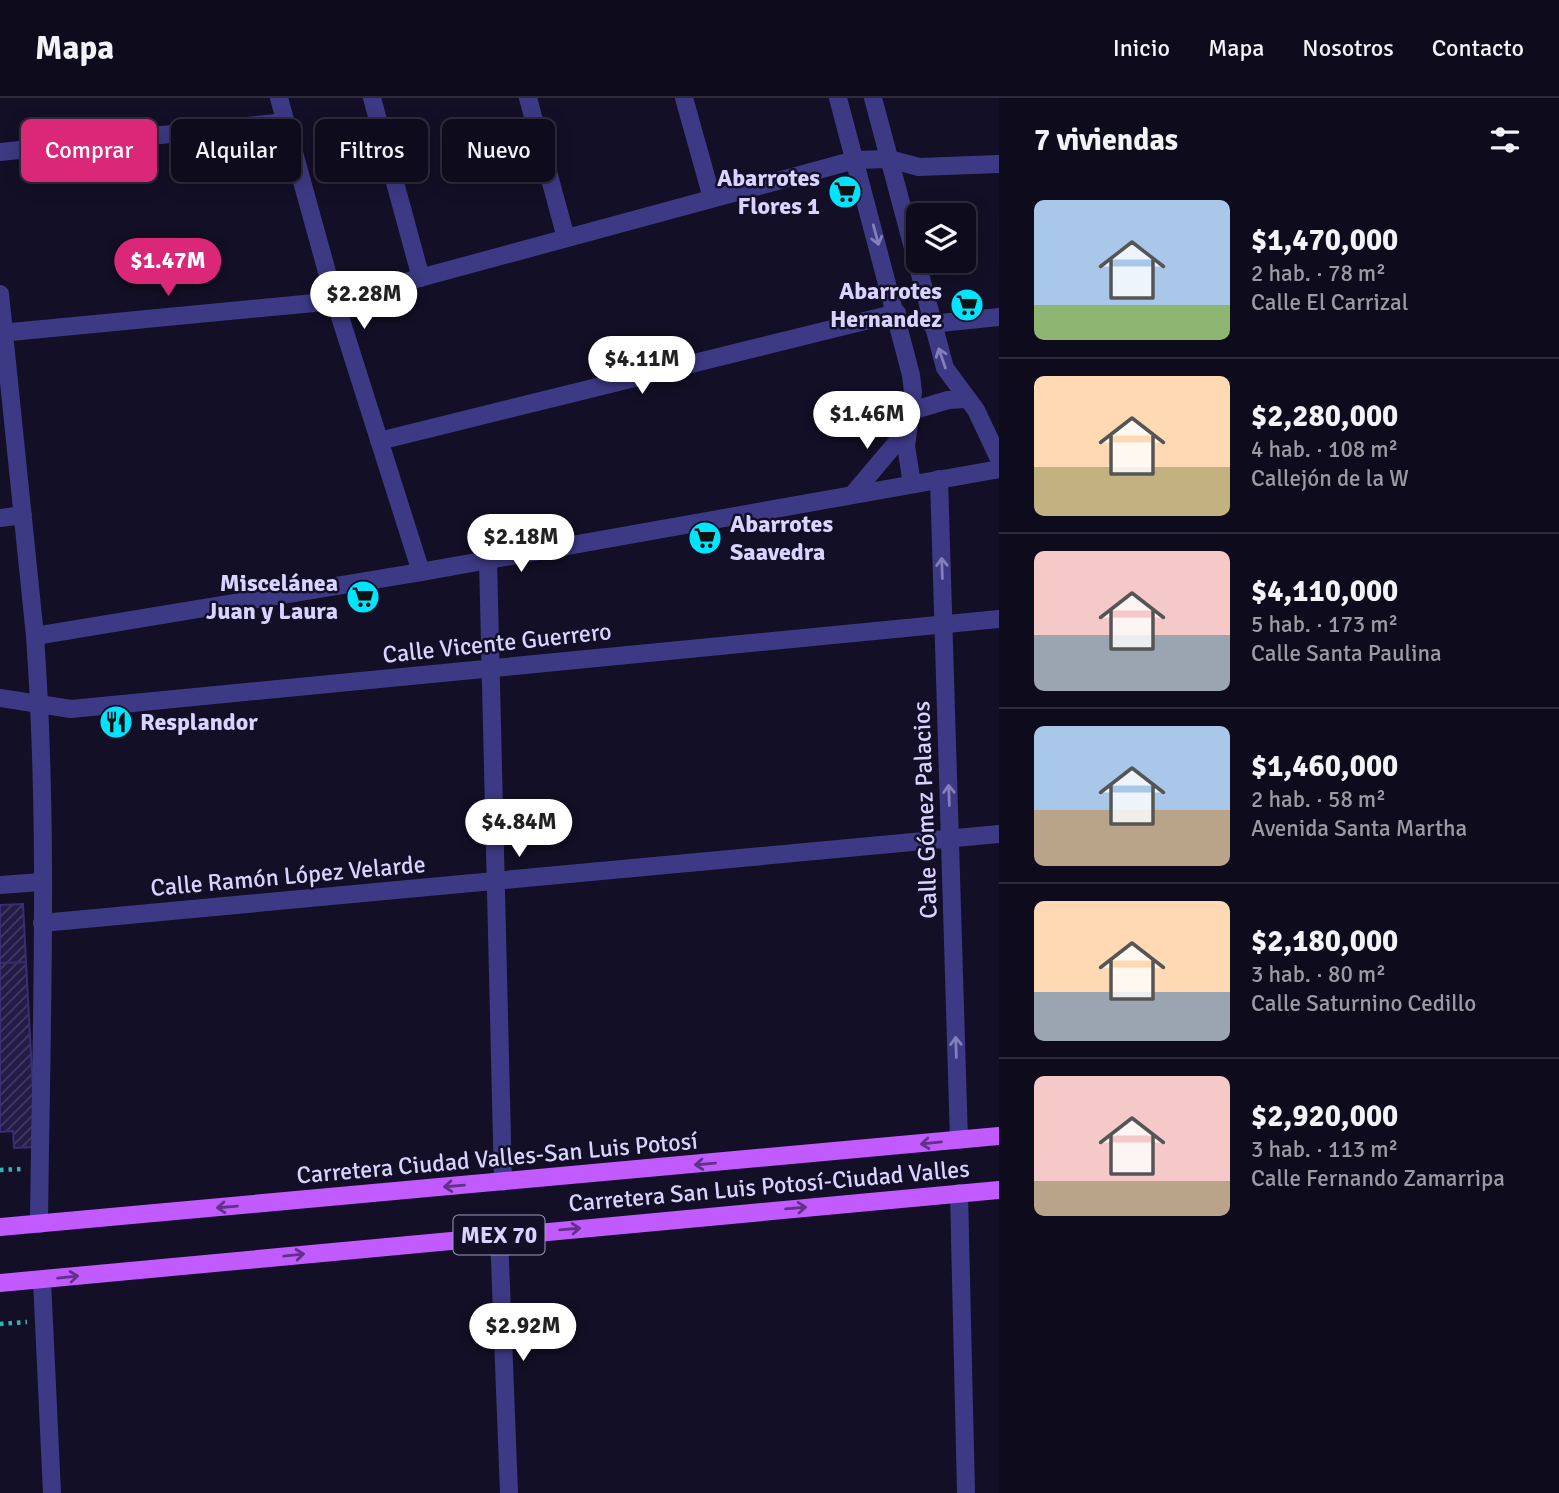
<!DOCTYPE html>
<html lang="es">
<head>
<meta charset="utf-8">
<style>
	body { margin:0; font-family:Signika,sans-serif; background:#1c1929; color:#f1f3f6; height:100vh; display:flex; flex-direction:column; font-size:26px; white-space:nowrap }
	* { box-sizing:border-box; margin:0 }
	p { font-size:23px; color:#9b9ba3 }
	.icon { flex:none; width:38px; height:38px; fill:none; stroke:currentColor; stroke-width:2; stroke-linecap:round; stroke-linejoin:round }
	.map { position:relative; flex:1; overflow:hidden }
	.details { display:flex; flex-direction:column; background:#0e0b1c; width:560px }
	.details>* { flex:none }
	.banner { position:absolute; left:21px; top:21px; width:665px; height:63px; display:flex; gap:14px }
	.tools { position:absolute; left:906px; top:105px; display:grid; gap:14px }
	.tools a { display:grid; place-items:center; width:70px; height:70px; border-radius:10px; background:#0e0b1c; box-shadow:0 4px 18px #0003,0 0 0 2px #2e2b3b; font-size:35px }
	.price { position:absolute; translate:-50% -60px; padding:0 16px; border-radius:24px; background:#fff; color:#222; font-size:23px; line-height:46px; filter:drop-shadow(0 2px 4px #0008) }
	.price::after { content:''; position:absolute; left:50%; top:42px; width:21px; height:16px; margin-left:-10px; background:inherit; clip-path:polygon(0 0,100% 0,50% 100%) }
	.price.active { background:#db2777; color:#fff }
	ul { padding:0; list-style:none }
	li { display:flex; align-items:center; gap:21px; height:175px; padding:0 35px }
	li+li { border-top:2px solid #2e2b3b }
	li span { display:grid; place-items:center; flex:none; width:196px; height:140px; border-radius:10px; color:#555 }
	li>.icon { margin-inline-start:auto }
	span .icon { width:84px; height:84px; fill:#fffc; stroke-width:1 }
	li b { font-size:30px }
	h2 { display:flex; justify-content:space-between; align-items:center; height:84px; padding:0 35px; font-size:30px }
	.tag { padding:0 24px; border-radius:10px; background:#0e0b1c; box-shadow:0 4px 18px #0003,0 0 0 2px #2e2b3b; font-size:24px; line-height:63px }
	.tag.active { background:#db2777; color:#fff }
	header { display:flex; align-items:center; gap:42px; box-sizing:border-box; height:98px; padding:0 35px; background:#0e0b1c; border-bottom:2px solid #2e2b3b }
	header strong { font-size:33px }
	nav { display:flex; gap:38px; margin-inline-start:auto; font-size:24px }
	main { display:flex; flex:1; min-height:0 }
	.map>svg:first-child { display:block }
</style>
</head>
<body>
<header>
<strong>Mapa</strong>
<nav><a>Inicio</a><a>Mapa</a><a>Nosotros</a><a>Contacto</a></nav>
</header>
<main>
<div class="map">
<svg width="999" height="1395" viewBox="0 0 999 1395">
	<defs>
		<pattern id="building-hatch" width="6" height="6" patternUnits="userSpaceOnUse" patternTransform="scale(1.75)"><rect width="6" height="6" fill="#241b47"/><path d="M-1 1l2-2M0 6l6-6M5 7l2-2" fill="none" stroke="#433b63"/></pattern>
	</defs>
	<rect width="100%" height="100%" fill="#130f26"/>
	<path fill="url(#building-hatch)" stroke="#3b2d73" stroke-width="2" d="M23 806 26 864 0 865V807Z
		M26 864 36 1049 14 1050 13 1033 0 1034V865Z"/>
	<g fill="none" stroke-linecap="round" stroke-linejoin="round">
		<path stroke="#2fb8b0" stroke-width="4.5" stroke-dasharray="3.5 5" stroke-linecap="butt" d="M0 1072 22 1071
			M0 1226 27 1224"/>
		<path stroke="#3d3a85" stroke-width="18" d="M279 0 335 203 421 474
			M372 0 421 180
			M528 0 566 140
			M684 0 712 100
			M0 54 285 24
			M0 196 35 538
			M931 226 999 219
			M0 235 335 203 855 62 889 61 919 69 999 66
			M379 343 897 215
			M939 381 959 1042
			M0 420 23 417
			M488 462 503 1084
			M0 600 71 611 999 521
			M0 787 41 784
			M42 825 999 736
			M959 1095 966 1395
			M499 1137 509 1395
			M42 1182 52 1395"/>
		<path stroke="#3d3a85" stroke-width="18" d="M838 0 911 277 913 294 906 348 912 386
			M873 0 945 270 976 312 999 361
			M911 313 948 302 967 301
			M853 396 907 332
			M39 1126C41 931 49 733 35 538L421 474 999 371"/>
		<path stroke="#c25bff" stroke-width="18" d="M0 1129 999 1038
			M0 1185 999 1092"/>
	</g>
	<defs><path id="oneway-shaft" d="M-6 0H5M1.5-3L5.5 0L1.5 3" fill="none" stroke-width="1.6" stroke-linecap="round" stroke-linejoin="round" transform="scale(1.75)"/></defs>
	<g stroke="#837fbc">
		<use href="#oneway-shaft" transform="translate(876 137) rotate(75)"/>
		<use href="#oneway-shaft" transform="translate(942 260) rotate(-109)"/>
		<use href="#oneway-shaft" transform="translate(942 470) rotate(-92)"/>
		<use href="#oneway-shaft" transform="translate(949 697) rotate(-92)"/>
		<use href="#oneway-shaft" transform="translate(956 949) rotate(-92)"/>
	</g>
	<g stroke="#623188">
		<use href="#oneway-shaft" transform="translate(931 1045) rotate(174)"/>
		<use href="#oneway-shaft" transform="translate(705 1066) rotate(175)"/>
		<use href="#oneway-shaft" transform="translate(454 1088) rotate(175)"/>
		<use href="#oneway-shaft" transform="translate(227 1109) rotate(175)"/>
		<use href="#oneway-shaft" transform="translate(796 1110) rotate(-5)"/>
		<use href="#oneway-shaft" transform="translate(570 1131) rotate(-5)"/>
		<use href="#oneway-shaft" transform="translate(294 1157) rotate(-6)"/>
		<use href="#oneway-shaft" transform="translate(68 1179) rotate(-6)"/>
	</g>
	<defs>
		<symbol id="supermarket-disc" viewBox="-11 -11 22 22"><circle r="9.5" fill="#00e5ff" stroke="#130f26"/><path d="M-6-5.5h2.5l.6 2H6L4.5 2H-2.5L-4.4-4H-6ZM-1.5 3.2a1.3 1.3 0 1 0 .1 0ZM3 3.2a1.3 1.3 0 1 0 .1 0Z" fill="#111"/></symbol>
		<symbol id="restaurant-disc" viewBox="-11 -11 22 22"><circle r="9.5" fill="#00e5ff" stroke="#130f26"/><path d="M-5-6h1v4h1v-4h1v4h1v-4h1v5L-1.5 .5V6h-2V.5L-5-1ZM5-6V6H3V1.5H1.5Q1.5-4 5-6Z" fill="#111"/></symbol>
	</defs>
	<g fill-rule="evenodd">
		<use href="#supermarket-disc" x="826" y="75" width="38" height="38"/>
		<use href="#supermarket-disc" x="948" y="188" width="38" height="38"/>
		<use href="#supermarket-disc" x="686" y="421" width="38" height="38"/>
		<use href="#supermarket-disc" x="344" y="480" width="38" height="38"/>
		<use href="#restaurant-disc" x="97" y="605" width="38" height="38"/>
	</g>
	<g text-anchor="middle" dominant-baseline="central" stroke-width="5" stroke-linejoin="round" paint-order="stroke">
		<rect fill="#130f26" stroke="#9e99be" stroke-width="2" x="453.5" y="1117.5" width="91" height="39" rx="5"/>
		<g font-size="23" font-weight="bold" fill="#d9d4ff">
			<text x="499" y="1137">MEX 70</text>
		</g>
		<g font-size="24" font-weight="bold" fill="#d9d4ff" stroke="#130f26" text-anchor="end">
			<text x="820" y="80">Abarrotes<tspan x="820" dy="28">Flores 1</tspan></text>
			<text x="942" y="193">Abarrotes<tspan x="942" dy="28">Hernandez</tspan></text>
			<text x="730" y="426" text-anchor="start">Abarrotes<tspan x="730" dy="28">Saavedra</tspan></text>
			<text x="338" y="485">Miscelánea<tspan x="338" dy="28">Juan y Laura</tspan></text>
			<text x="140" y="624" text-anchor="start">Resplandor</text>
		</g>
		<g font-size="24" fill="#d9d4ff" stroke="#130f26">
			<text transform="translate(497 545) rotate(-6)">Calle Vicente Guerrero</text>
			<text transform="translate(925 712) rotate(-92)">Calle Gómez Palacios</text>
			<text transform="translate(288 778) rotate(-5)">Calle Ramón López Velarde</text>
			<text transform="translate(497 1060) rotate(-5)">Carretera Ciudad Valles-San Luis Potosí</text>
			<text transform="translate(769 1088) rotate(-5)">Carretera San Luis Potosí-Ciudad Valles</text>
		</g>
	</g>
</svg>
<div class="tools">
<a><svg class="icon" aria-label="layers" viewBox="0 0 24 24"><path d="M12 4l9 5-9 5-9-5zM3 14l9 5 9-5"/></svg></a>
</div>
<b class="price active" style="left:168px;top:200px">$1.47M</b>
<b class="price" style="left:364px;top:233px">$2.28M</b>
<b class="price" style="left:642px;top:298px">$4.11M</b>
<b class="price" style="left:867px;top:353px">$1.46M</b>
<b class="price" style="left:521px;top:476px">$2.18M</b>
<b class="price" style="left:519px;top:761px">$4.84M</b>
<b class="price" style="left:523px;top:1265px">$2.92M</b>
<div class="banner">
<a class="tag active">Comprar</a>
<a class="tag">Alquilar</a>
<a class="tag">Filtros</a>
<a class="tag">Nuevo</a>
</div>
</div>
<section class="details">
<h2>7 viviendas<svg class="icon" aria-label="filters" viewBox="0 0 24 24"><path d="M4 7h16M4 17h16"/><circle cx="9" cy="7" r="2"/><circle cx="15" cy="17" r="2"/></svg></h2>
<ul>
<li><span style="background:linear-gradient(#a9c7e8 75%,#8fb573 0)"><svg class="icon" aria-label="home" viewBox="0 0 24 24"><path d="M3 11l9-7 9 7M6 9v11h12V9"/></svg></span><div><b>$1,470,000</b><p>2 hab. · 78 m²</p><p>Calle El Carrizal</p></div></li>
<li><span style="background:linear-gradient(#ffd9b3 65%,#c2b280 0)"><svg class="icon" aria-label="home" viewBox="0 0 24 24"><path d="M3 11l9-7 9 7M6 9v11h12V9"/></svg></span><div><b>$2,280,000</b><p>4 hab. · 108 m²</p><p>Callejón de la W</p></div></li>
<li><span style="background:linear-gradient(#f6c9c9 60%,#9aa5b1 0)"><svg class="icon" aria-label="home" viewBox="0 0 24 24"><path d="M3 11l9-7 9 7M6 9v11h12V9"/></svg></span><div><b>$4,110,000</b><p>5 hab. · 173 m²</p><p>Calle Santa Paulina</p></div></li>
<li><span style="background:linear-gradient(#a9c7e8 60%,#b9a48a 0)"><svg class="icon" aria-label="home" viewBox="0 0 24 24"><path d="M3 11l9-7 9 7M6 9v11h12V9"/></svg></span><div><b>$1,460,000</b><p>2 hab. · 58 m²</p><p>Avenida Santa Martha</p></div></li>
<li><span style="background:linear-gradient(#ffd9b3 65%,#9aa5b1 0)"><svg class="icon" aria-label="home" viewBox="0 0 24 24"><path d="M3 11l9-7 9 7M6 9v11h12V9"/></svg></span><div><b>$2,180,000</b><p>3 hab. · 80 m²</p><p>Calle Saturnino Cedillo</p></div></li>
<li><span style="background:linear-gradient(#f6c9c9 75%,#b9a48a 0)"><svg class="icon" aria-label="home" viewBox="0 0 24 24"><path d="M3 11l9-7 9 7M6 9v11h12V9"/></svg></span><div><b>$2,920,000</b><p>3 hab. · 113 m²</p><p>Calle Fernando Zamarripa</p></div></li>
</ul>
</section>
</main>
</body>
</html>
